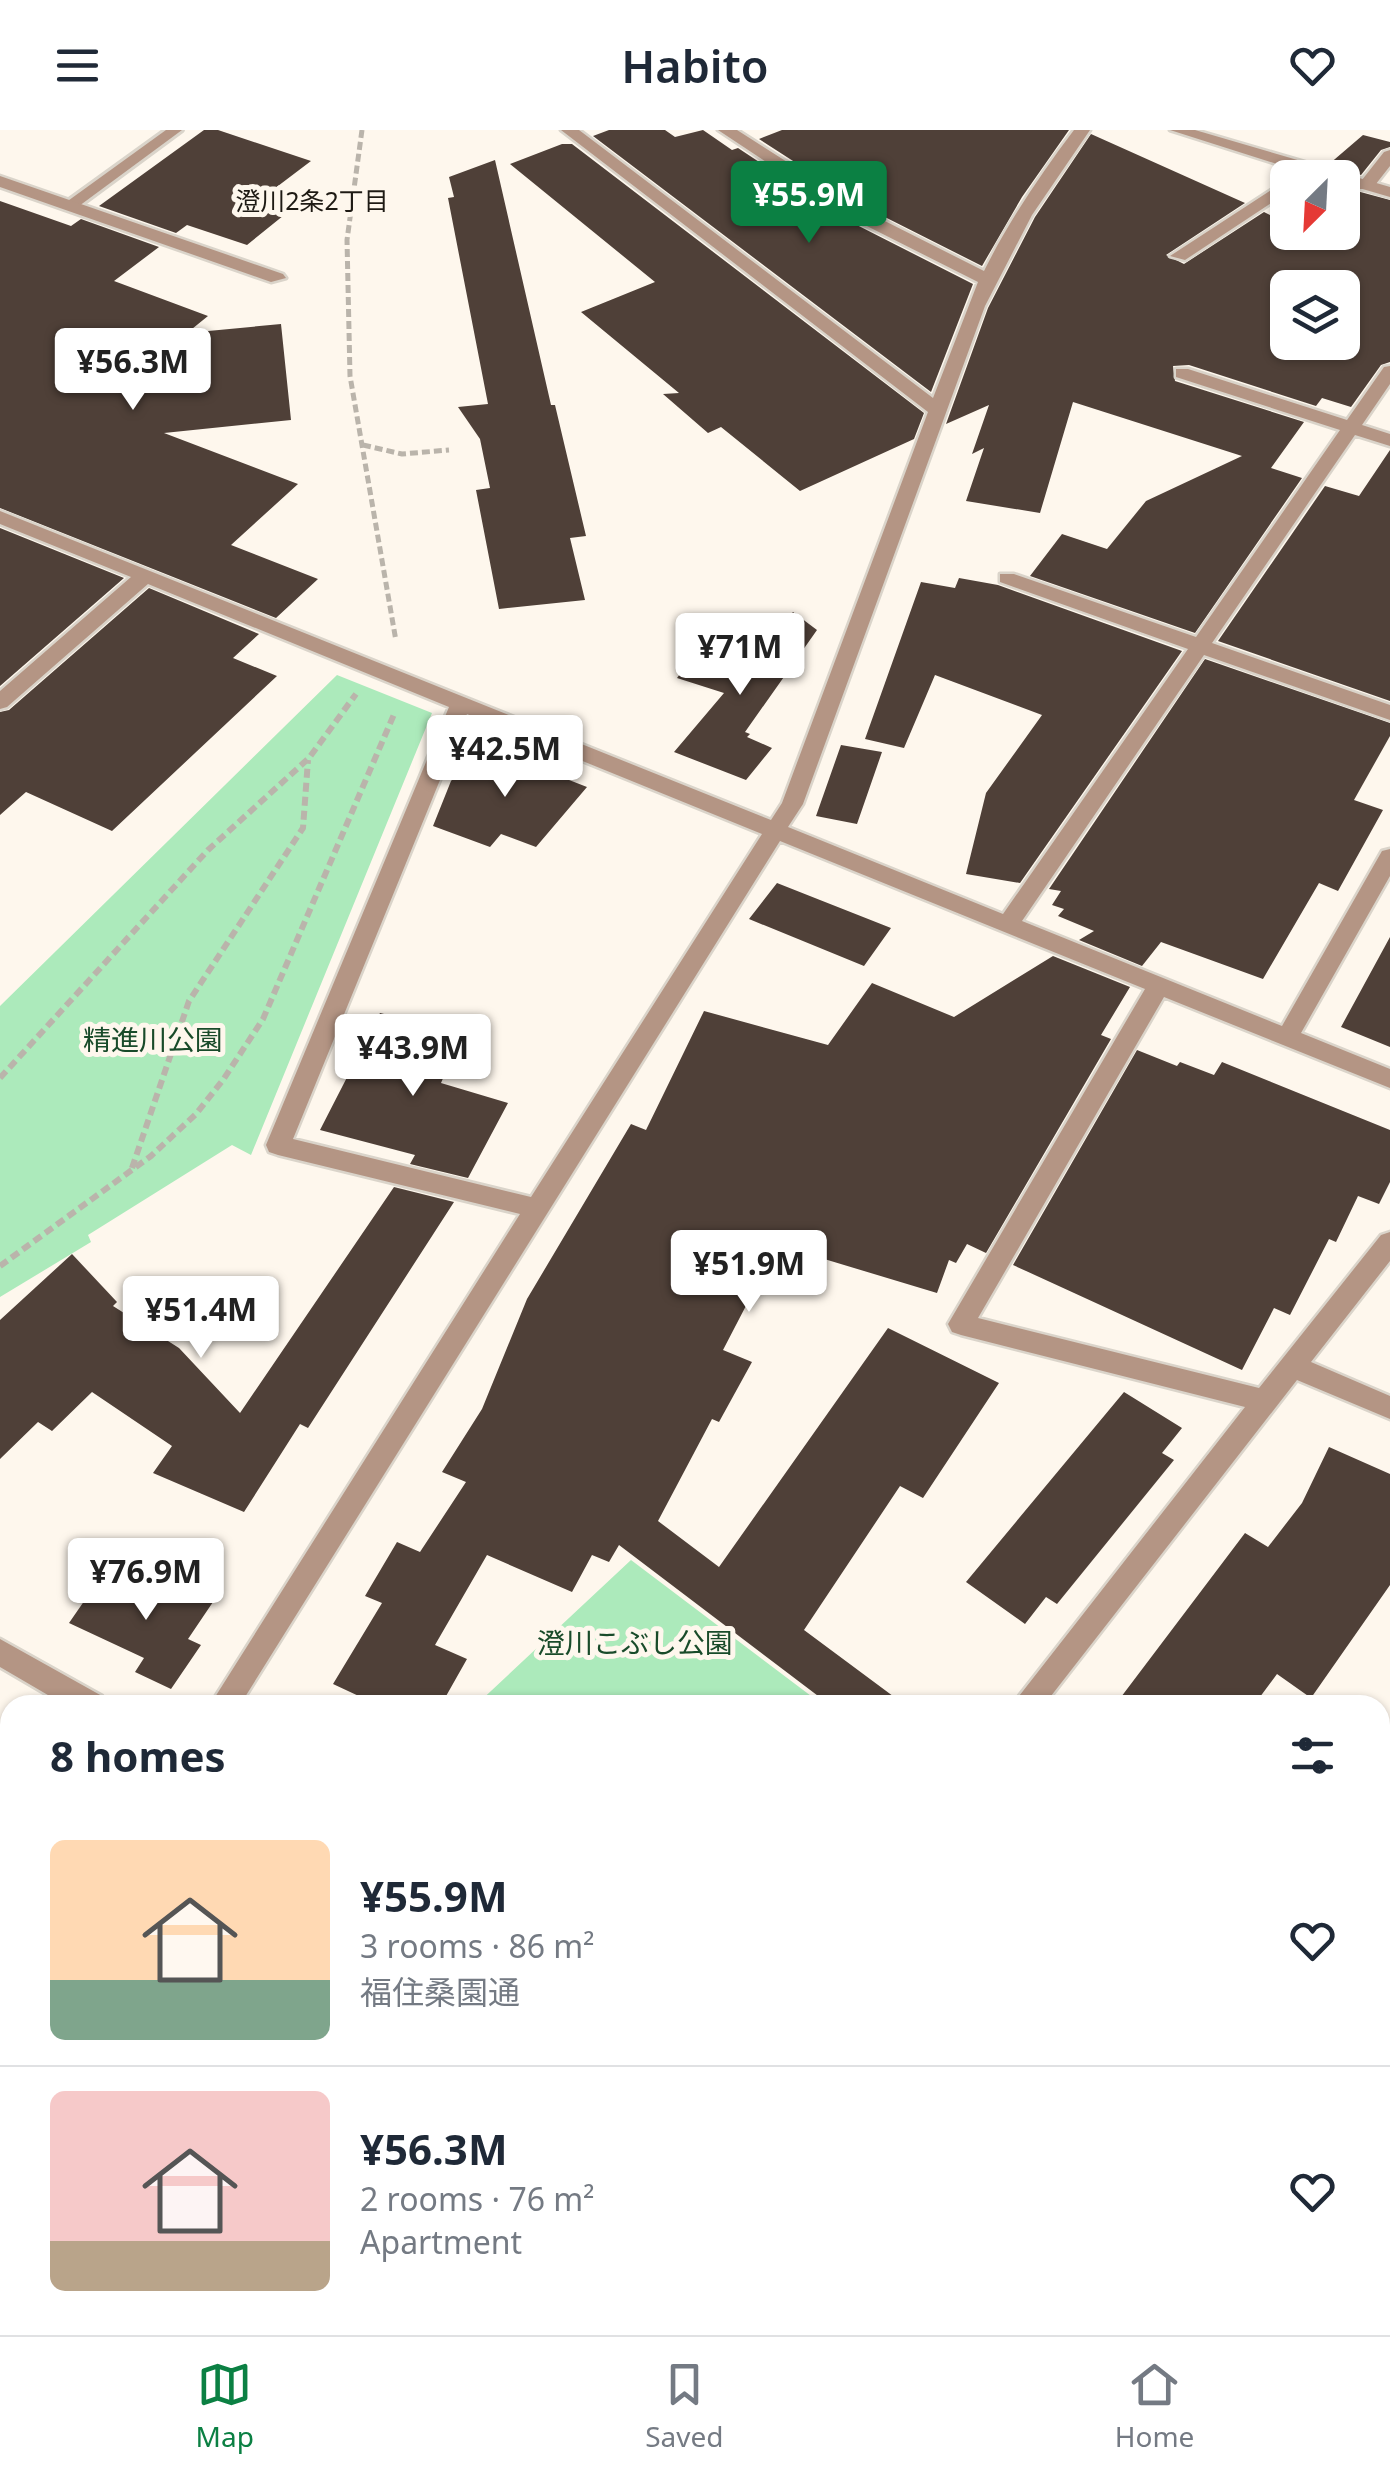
<!DOCTYPE html>
<html lang="en">
<head>
<meta charset="utf-8">
<style>
	body { margin:0; font-family:"Noto Sans","Noto Sans JP",sans-serif; background:#f2f2f3; color:#1f2937; height:100vh; display:flex; flex-direction:column; font-size:38px; white-space:nowrap }
	* { box-sizing:border-box; margin:0 }
	p { font-size:32px; color:#747a83 }
	.icon { flex:none; width:55px; height:55px; fill:none; stroke:currentColor; stroke-width:2; stroke-linecap:round; stroke-linejoin:round }
	.map { position:relative; flex:1; overflow:hidden }
	.sheet { position:absolute; left:0px; top:1565px; width:1390px; height:640px; display:flex; flex-direction:column; background:#fff; border-radius:30px 30px 0 0; box-shadow:0 2px 8px #0004 }
	.sheet>* { flex:none }
	.needle { width:65px; rotate:204deg }
	.controls { position:absolute; left:1270px; top:30px; display:grid; gap:20px }
	.controls a { display:grid; place-items:center; width:90px; height:90px; border-radius:15px; background:#fff; box-shadow:0 2px 8px #0004; font-size:50px }
	.price { position:absolute; translate:-50% -85px; padding:0 22px; border-radius:10px; background:#fff; color:#222; font-size:32px; line-height:65px; filter:drop-shadow(0 2px 5px #0008) }
	.price::after { content:''; position:absolute; left:50%; top:60px; width:30px; height:22px; margin-left:-15px; background:inherit; clip-path:polygon(0 0,100% 0,50% 100%) }
	.price.current { background:#0b8043; color:#fff }
	ul { padding:0; list-style:none }
	li { display:flex; align-items:center; gap:30px; height:250px; padding:0 50px }
	li+li { border-top:2px solid #e0e1e3 }
	li span { display:grid; place-items:center; flex:none; width:280px; height:200px; border-radius:15px; color:#555 }
	li>.icon { margin-inline-start:auto }
	span .icon { width:120px; height:120px; fill:#fffc; stroke-width:1 }
	li b { font-size:42px }
	h2 { display:flex; justify-content:space-between; align-items:center; height:120px; padding:0 50px; font-size:42px }
	header { display:flex; justify-content:space-between; align-items:center; height:130px; padding:0 50px; background:#fff; font-size:45px; font-weight:600 }
	.dock { display:flex; justify-content:space-around; align-items:center; height:140px; border-top:2px solid #e0e1e3; background:#fff; font-size:28px; color:#747a83 }
	.dock a { display:grid; justify-items:center; gap:5px }
	.dock .current { color:#0b8043 }
	.map>svg:first-child { display:block }
</style>
</head>
<body>
<header><svg class="icon" aria-label="menu" viewBox="0 0 24 24"><path d="M4 6h16M4 12h16M4 18h16"/></svg>Habito<svg class="icon" aria-label="heart" viewBox="0 0 24 24"><path d="M12 20l-8-8c-3-5 5-10 8-4 3-6 11-1 8 4z"/></svg></header>
<div class="map">
<svg width="1390" height="2205" viewBox="0 0 1390 2205">
	<rect width="100%" height="100%" fill="#fef7ed"/>
	<path fill="#aceabb" d="M337 545 432 583 251 1025 232 1015 88 1105 91 1112 0 1167V876Z
		M631 1430 823 1575H476Z"/>
	<g fill="none" stroke-linecap="round" stroke-linejoin="round">
		<path fill="#7bb4eb" fill-rule="evenodd" d="M1390 1799V1917L1380 1922V1803Z
			M861 2195H994L990 2205H856Z"/>
	</g>
	<path fill="#4f4038" fill-rule="evenodd" d="M204 0H218L311 31 274 59 304 69 247 115 187 95 176 103 99 76Z
		M609 0H665L675 7 703 0 732 20 738 18 847 90 973 154 931 262 593 6Z
		M782 0H1069L1022 67 982 136 863 76 759 9Z
		M1091 4 1245 73 1166 125 1184 134 1264 82 1270 85 1288 69V102H1342V57L1390 70V232L1381 235 1351 277 1322 268 1316 276 1189 235 1173 236 1175 251 1304 292 1271 338 1302 348 1195 503 1030 446 1062 404 1107 419 1146 371 1242 326 1073 272 1040 383 966 371 984 318 972 324 989 275 946 294 988 178 1035 87ZM1288 158H1342V212H1288Z
		M1363 5 1390 12V17L1381 20 1361 45 1328 35Z
		M562 14H572L924 283 914 309 800 361 721 297 708 303 663 264 679 263 581 182 655 152 510 34Z
		M495 30 551 275H555L586 406 570 408 585 470 499 479 476 360 490 358 480 309 458 277 488 274 448 68 454 67 449 47Z
		M0 71 71 96 81 89 159 117 114 151 208 186 187 203 281 194 291 290 164 303 298 354 231 415 318 449 276 488 0 378Z
		M1390 320V571L1218 511 1325 356 1359 366Z
		M0 398 124 448 0 556Z
		M959 448 998 455 1182 521 1020 753 966 744 986 663 1042 585 935 545 904 618 865 609 921 452 955 458Z
		M149 458 259 504 233 528 277 546 112 701 26 662 0 685V582L9 580Z
		M793 482 817 500 745 602 750 604 747 607 772 618 746 650 674 622 724 563 677 548 703 513 753 530Z
		M1205 529 1390 593V606L1354 670 1383 680 1338 761 1319 753 1263 849 1161 812 1142 836 1079 810 1094 801 1058 786 1064 779 1052 775 1061 761 1049 759Z
		M841 615 882 622 857 694 816 686Z
		M482 616 587 657 536 717 501 704 490 717 433 696 451 651Z
		M777 753 820 770 891 798 864 836 749 789Z
		M1390 807V917L1341 897Z
		M1053 826 1130 857 1101 905 1111 909 986 1123 967 1114 956 1133 949 1130 937 1163 801 1122 785 1152 763 1143 723 1220 752 1232 719 1292 712 1289 658 1391 719 1437 888 1198 999 1253 923 1368 900 1356 804 1500 905 1575H830L619 1415 609 1432 592 1425 572 1462 487 1425 435 1515 467 1529 441 1575H378L333 1554 382 1473 365 1466 397 1412 420 1422 466 1352 442 1342 482 1279 527 1169 631 994 646 1000 704 881 828 915 872 853 954 887Z
		M380 883 461 903 440 945 444 946 441 953 508 973 468 1048 410 1034 415 1025 320 1000Z
		M1137 920 1177 936 1180 932 1214 945 1222 932 1390 1000V1052L1379 1074 1358 1066 1336 1112 1329 1109 1290 1185 1274 1178 1242 1240 1013 1135Z
		M394 1057 454 1072 308 1298 300 1294 244 1382 153 1343 172 1316 92 1262 52 1301 38 1292 0 1329V1190L72 1124 117 1172 113 1176 179 1218 240 1283Z
		M1124 1262 1182 1298 1162 1323 1174 1330 1057 1474 1046 1467 1025 1494 966 1452Z
		M1329 1317 1390 1344V1455L1311 1568 1277 1544 1254 1575H1115L1245 1403 1268 1417 1302 1373Z
		M107 1438 167 1466 177 1452 215 1469 188 1509 201 1515 171 1559 135 1542 144 1528 69 1493Z"/>
	<g fill="none" stroke-linecap="round" stroke-linejoin="round">
		<defs>
			<path id="service" d="M166 0H182L75 79H65V73Z"/>
			<path id="minor" d="M561 0H579L933 268 978 152 849 87 718 0H737L861 79 984 141C1009 91 1040 45 1074 0H1090L1032 85 985 176 803 674 788 697 1003 784 1188 519 1000 452V444H1014L1196 507 1340 300 1176 247V239H1188L1347 290 1384 237 1390 236V254L1362 295 1390 304V316L1355 305 1212 513 1390 575V590L1204 525 1022 791 1282 896 1382 721 1390 719V746L1301 903 1390 939V958L1164 867 978 1188 1259 1258 1381 1105 1390 1102V1131L1311 1232 1390 1266V1289L1297 1250 1044 1575H1012L1245 1277 961 1205 952 1202 948 1194 1145 859 780 711 240 1575H210L520 1084 278 1025 269 1022 266 1015 449 577 148 454 7 577 0 579V561L131 447 0 394V381L771 690 782 673 928 282ZM467 584 762 704 531 1067 293 1009Z
				M1390 20V36L1372 59H1360L1358 55 1384 22Z
				M0 46 283 144 286 148 271 152 0 57Z
				M1288 49V62L1185 130 1170 126Z
				M0 1509 102 1566 106 1575H65L0 1537Z
				M1390 1718V1751L1380 1755V1722Z
				M10 2095V2130L0 2135V2100Z"/>
			<path id="tertiary" d="M1170 0H1195L1390 57V67L1342 53V48H1321Z"/>
		</defs>
		<use href="#service" stroke="#dad4ca" stroke-width="6"/>
		<use href="#minor" stroke="#dad4ca" stroke-width="5"/>
		<use href="#tertiary" stroke="#dad4ca" stroke-width="5"/>
		<path stroke="#bab4ab" stroke-width="5" stroke-dasharray="8 4" stroke-linecap="butt" d="M362 0 347 110 350 246 396 511
			M363 315 402 324 449 320"/>
		<path stroke="#bab4ab" stroke-width="6" stroke-dasharray="9 5" stroke-linecap="butt" d="M0 948 208 720 309 628 356 564
			M132 1038 189 871 303 698 308 630
			M0 1136 151 1026 196 984 223 950 263 889 395 582"/>
		<use href="#service" fill="#b49584" fill-rule="evenodd"/>
		<use href="#minor" fill="#b49584" fill-rule="evenodd"/>
		<use href="#tertiary" fill="#b49584" fill-rule="evenodd"/>
	</g>
	<g text-anchor="middle" dominant-baseline="central" stroke-width="10" stroke-linejoin="round" paint-order="stroke">
		<g font-size="25" fill="#1e1a14" stroke="#fef7ed">
			<text x="312" y="70">澄川2条2丁目</text>
		</g>
		<g font-size="28" fill="#194b2a" stroke="#fef7ed">
			<text x="153" y="909">精進川公園</text>
			<text x="635" y="1512">澄川こぶし公園</text>
		</g>
	</g>
</svg>
<div class="controls">
<a><svg class="needle" viewBox="-14 -14 28 28"><path d="M0-13l5 13h-10z" fill="#e53935"/><path d="M0 13l5-13h-10z" fill="#747a83"/></svg></a>
<a><svg class="icon" aria-label="layers" viewBox="0 0 24 24"><path d="M12 4l9 5-9 5-9-5zM3 14l9 5 9-5"/></svg></a>
</div>
<b class="price current" style="left:809px;top:116px">¥55.9M</b>
<b class="price" style="left:133px;top:283px">¥56.3M</b>
<b class="price" style="left:740px;top:568px">¥71M</b>
<b class="price" style="left:505px;top:670px">¥42.5M</b>
<b class="price" style="left:413px;top:969px">¥43.9M</b>
<b class="price" style="left:749px;top:1185px">¥51.9M</b>
<b class="price" style="left:201px;top:1231px">¥51.4M</b>
<b class="price" style="left:146px;top:1493px">¥76.9M</b>
<section class="sheet">
<h2>8 homes<svg class="icon" aria-label="filters" viewBox="0 0 24 24"><path d="M4 7h16M4 17h16"/><circle cx="9" cy="7" r="2"/><circle cx="15" cy="17" r="2"/></svg></h2>
<ul>
<li><span style="background:linear-gradient(#ffd9b3 70%,#7fa58c 0)"><svg class="icon" aria-label="home" viewBox="0 0 24 24"><path d="M3 11l9-7 9 7M6 9v11h12V9"/></svg></span><div><b>¥55.9M</b><p>3 rooms · 86 m²</p><p>福住桑園通</p></div><svg class="icon" aria-label="heart" viewBox="0 0 24 24"><path d="M12 20l-8-8c-3-5 5-10 8-4 3-6 11-1 8 4z"/></svg></li>
<li><span style="background:linear-gradient(#f6c9c9 75%,#b9a48a 0)"><svg class="icon" aria-label="home" viewBox="0 0 24 24"><path d="M3 11l9-7 9 7M6 9v11h12V9"/></svg></span><div><b>¥56.3M</b><p>2 rooms · 76 m²</p><p>Apartment</p></div><svg class="icon" aria-label="heart" viewBox="0 0 24 24"><path d="M12 20l-8-8c-3-5 5-10 8-4 3-6 11-1 8 4z"/></svg></li>
</ul>
</section>
</div>
<nav class="dock">
<a class="current"><svg class="icon" aria-label="map" viewBox="0 0 24 24"><path d="M3 6l6-2 6 2 6-2v14l-6 2-6-2-6 2zM9 4v14M15 6v14"/></svg>Map</a>
<a><svg class="icon" aria-label="saved" viewBox="0 0 24 24"><path d="M7 4h10v16l-5-4-5 4z"/></svg>Saved</a>
<a><svg class="icon" aria-label="home" viewBox="0 0 24 24"><path d="M3 11l9-7 9 7M6 9v11h12V9"/></svg>Home</a>
</nav>
</body>
</html>
